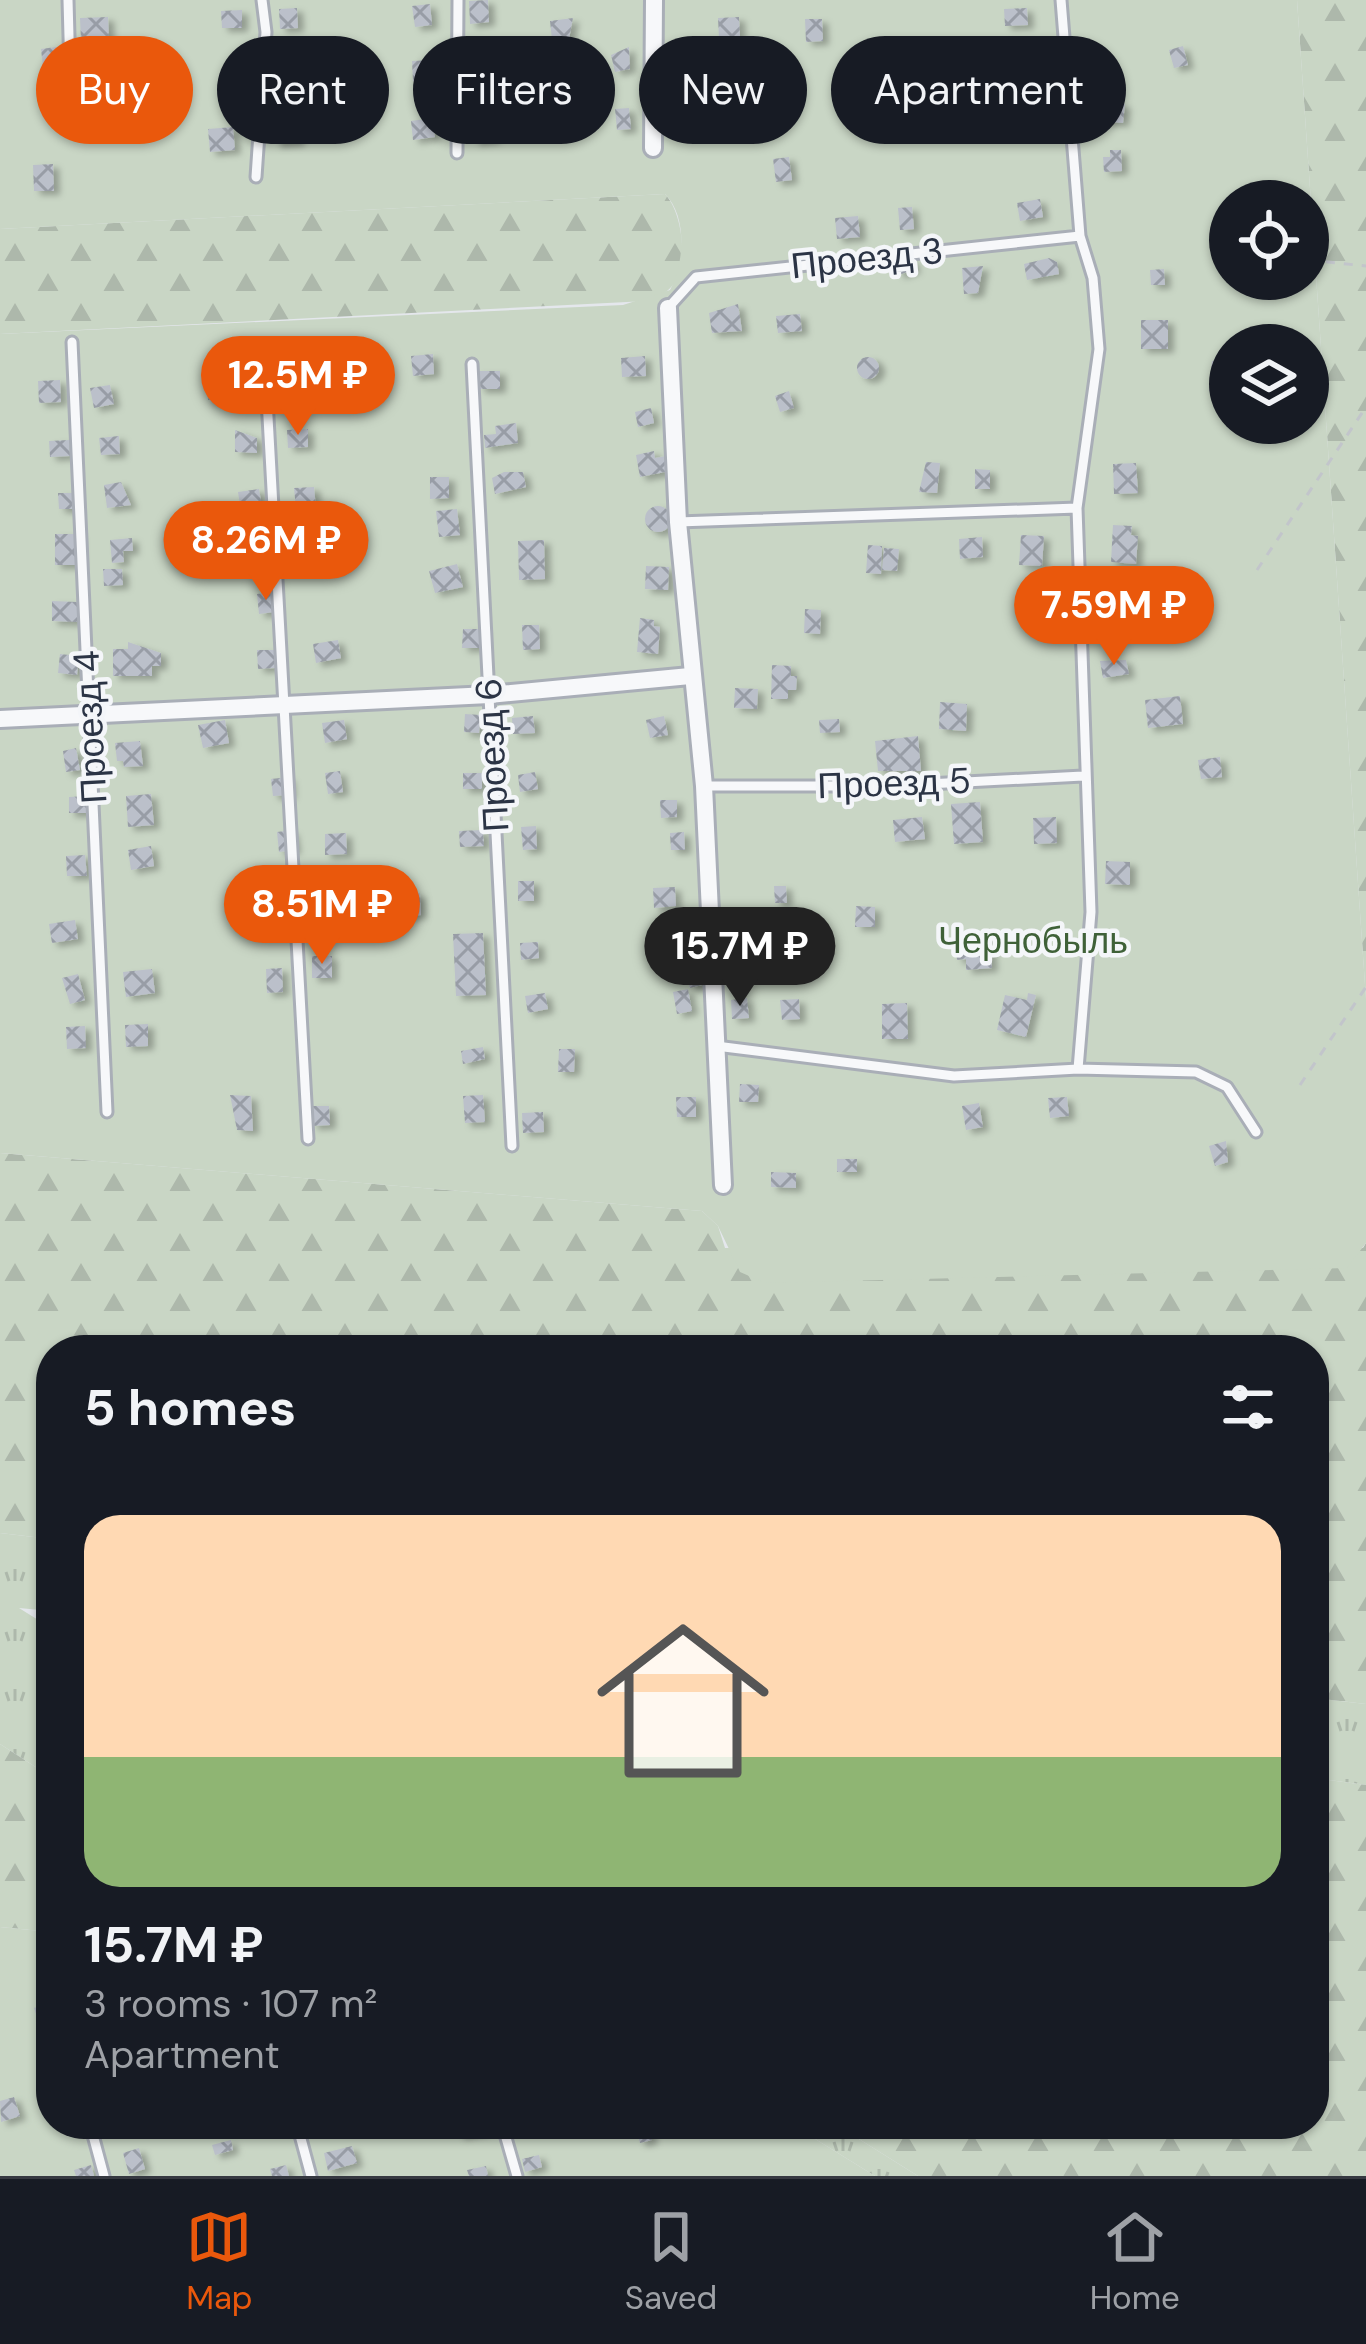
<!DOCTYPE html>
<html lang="en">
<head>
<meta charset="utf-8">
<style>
	body { margin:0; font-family:"DM Sans",sans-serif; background:#242831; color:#f1f3f6; height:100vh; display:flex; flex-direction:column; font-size:45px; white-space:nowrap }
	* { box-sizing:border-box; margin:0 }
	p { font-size:39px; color:#9ea1a6 }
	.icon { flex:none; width:66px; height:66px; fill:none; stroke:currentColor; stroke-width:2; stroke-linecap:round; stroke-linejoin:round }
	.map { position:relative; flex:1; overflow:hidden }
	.sheet { position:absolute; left:36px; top:1335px; width:1293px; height:804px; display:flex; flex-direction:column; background:#171b24; border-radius:48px; box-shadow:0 3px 9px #0004 }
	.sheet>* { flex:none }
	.banner { position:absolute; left:36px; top:36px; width:1296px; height:108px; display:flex; gap:24px }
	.controls { position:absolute; left:1209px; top:180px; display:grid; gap:24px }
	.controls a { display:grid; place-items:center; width:120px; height:120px; border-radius:50%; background:#171b24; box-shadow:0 3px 9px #0004; font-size:60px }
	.price { position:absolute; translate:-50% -102px; padding:0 27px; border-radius:42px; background:#ea580c; color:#fff; font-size:39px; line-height:78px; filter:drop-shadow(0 3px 6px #0008) }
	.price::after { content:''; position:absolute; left:50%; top:72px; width:36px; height:27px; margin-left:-18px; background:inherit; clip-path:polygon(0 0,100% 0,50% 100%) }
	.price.selected { background:#222; color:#fff }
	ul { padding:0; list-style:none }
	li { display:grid; align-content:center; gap:24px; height:636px; padding:0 48px }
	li+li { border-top:3px solid #363941 }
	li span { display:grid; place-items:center; height:372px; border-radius:36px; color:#555 }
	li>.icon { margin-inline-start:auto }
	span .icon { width:216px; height:216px; fill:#fffc; stroke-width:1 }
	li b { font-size:51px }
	h2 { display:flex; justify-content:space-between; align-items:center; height:144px; padding:0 48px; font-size:51px }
	.pill { padding:0 42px; border-radius:54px; background:#171b24; box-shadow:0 3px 9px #0004; font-size:42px; line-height:108px }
	.pill.selected { background:#ea580c; color:#fff }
	.tab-bar { display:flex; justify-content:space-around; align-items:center; height:168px; border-top:3px solid #363941; background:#171b24; font-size:33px; color:#9ea1a6 }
	.tab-bar a { display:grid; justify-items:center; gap:6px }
	.tab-bar .selected { color:#ea580c }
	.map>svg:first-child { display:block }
</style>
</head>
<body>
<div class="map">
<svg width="1366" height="2176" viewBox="0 0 1366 2176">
	<defs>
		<pattern id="grass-tufts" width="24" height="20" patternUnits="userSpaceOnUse" patternTransform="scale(3)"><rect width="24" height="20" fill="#c9d6c5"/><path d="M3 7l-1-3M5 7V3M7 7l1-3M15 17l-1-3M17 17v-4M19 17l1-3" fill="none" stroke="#adb8ab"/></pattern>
		<pattern id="forest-firs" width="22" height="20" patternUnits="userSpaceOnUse" patternTransform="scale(3)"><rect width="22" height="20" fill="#c9d6c5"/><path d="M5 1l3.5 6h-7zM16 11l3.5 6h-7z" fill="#adb8ab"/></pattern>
		<pattern id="building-cross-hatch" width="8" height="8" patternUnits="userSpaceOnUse" patternTransform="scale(3)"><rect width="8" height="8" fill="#bbc0ca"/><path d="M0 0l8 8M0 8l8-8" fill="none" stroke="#989da6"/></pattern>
		<filter id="shadow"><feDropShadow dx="6" dy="4" stdDeviation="3" flood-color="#0004"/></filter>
	</defs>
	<rect width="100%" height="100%" fill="#e4e7ec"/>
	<path fill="url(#grass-tufts)" d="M0 1533 51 1539V1611L19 1608 51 1628V1777L0 1744Z
		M1314 1698 1366 1704V1785L1314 1778Z
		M791 2124H835L918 2176H875Z"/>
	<path fill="url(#forest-firs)" d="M1297 0H1366V999Z
		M665 194C683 213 689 265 672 286 666 294 655 297 647 301L0 334V229Z
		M0 1153 702 1211 718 1226 725 1248H1363L1366 1243V1704L1314 1698V1350H51V1539L0 1533Z
		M0 1744 51 1777V1932L0 1927Z
		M1314 1778 1366 1785V2176H918L835 2124H1314Z"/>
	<path fill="#c9d6c5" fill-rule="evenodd" d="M0 0H1297L1366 999V1243L1347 1268 765 1283 740 1272 718 1226 702 1211 0 1153V334L623 305 670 290C684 264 688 217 665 194L0 229ZM1230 201H1308V279H1230ZM1230 345H1308V423H1230Z
		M0 1927 51 1932V2124H791L875 2176H0Z"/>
	<path fill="url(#building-cross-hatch)" filter="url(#shadow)" d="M488 0 489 22 470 24 469 1Z
		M430 4 432 25 415 27 412 6Z
		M297 8 298 28 280 29 279 9Z
		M1027 8 1028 25 1005 26 1004 9Z
		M242 10V28H222L221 11Z
		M108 17 109 39 81 41 80 18Z
		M739 17 740 36 719 38 718 18Z
		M573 18 569 39 553 49 550 21Z
		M805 19H822L823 41 806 42Z
		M908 39 910 66 883 67 882 40Z
		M1183 46 1188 65 1174 68 1169 50Z
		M56 47 59 64 43 67 41 49Z
		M629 47 630 69 615 72 611 55Z
		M489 58V79L472 80 471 59Z
		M432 60 433 80 413 81 412 61Z
		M297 62 300 77 294 78 295 85 277 81 275 71Z
		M227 68H242L241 89H227Z
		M103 73 105 96 85 97 83 74Z
		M961 74H975L977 113 963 114Z
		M1101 102 1125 104 1123 123 1099 121Z
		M629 108 631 129 617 130 615 109Z
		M493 116 495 139 474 142 471 118Z
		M432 118 435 137 413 140 411 121Z
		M297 125 299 142 275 144 273 128Z
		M233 127 235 150 210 152 208 129Z
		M1110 150H1121L1122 171 1104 172 1103 157H1110Z
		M789 157 792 180 776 182 773 159Z
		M53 164 54 191H34L33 165Z
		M1040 199 1043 217 1020 221 1017 203Z
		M912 207 914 229 900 230 898 208Z
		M1230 209V224L1219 226 1216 211Z
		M858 216 860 237 837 239 835 218Z
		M911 258 915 269 899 275 895 264Z
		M1049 258 1057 262 1059 274 1027 280 1024 264Z
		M983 266 978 293 964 294 962 268Z
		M1164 269 1165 285H1151L1150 270Z
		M738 304 742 331 712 333 709 313Z
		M800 314 802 331 778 333 776 316Z
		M1141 320H1168V349H1141Z
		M433 354 434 374 413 376 411 356Z
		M645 356 646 376 622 377 621 358Z
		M857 368a11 11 0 1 1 22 0a11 11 0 1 1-22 0Z
		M1212 361 1224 362 1222 392 1209 391Z
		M478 371H500V389H479Z
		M237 379 238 399 208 400 207 380Z
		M60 380 61 402 39 403 38 381Z
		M110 385 114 404 94 408 90 388Z
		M299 385 301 400 283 402 281 387Z
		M789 391 794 408 780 412 775 396Z
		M651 408 654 423 638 427 635 412Z
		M516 423 518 443 485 448 484 435 496 434 495 426Z
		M308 429V447L288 448 287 430Z
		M235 430 257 438V453L235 452Z
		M119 436 120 454 101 455 99 438Z
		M69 440 70 456 50 457 49 441Z
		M654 451 655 458 666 456 670 471 640 477 636 455Z
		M926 462 940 463 937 493 919 492Z
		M1136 463 1138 493 1114 494 1113 464Z
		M975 469 990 470V489H975Z
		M504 472H523L526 487 495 494 492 478Z
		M430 477H449V498L430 499Z
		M121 482 131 505 107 508 104 485Z
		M314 487 316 508 296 509 294 488Z
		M259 489 262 508 241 511 238 492Z
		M58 493H73L74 509H59Z
		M645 519a13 13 0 1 1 26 0a13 13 0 1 1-26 0Z
		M457 509 460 535 439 537 436 511Z
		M1113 525 1132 526 1131 535 1138 536 1136 564 1111 562Z
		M55 534H78V565H55Z
		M1021 535 1044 536 1042 566 1019 565Z
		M326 537 323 557 304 561 300 543Z
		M982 537 983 557 960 559 959 539Z
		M132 538 133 551H123L124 562 112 563 110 540Z
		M544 540 545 579 519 580 518 541Z
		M270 541V560H248V542Z
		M868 545 882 546 881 574 866 573Z
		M884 548 899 549 897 571 882 570Z
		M457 564 463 587 435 593 429 571Z
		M646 566 669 567 668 590 645 589Z
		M103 569H122L123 585 104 586Z
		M272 592 274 612 259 614 257 594Z
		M52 601 77 602V622L52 621Z
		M1178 604 1180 616 1162 619 1160 607Z
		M805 609 821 610 820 634 804 633Z
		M640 618 654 620V626L660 627 658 654 637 652Z
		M522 625H539L540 649 523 650Z
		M463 629H482V648H462Z
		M338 640 341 658 316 663 313 644Z
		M128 642 161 653V666H152V676H113V649H128Z
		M257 650H274L275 668 258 669Z
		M60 654 79 656 77 675 58 673Z
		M1126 660 1129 674 1103 678 1100 661Z
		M772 665 791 666V676H797L796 690H788V699H771Z
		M735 688 758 689 757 709 734 708Z
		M1180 696 1183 724 1148 728 1145 700Z
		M940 702 967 704 966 731 939 729Z
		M465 714 481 715 479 733 464 732Z
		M533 716 535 733 513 734 512 718Z
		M664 716 668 735 650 738 646 720Z
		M839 719 840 732 820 733 819 720Z
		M225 720 229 743 203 748 198 725Z
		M344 720 347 739 325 743 322 723Z
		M918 736 921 771H878L875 741Z
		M140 741 143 766 124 767 123 761H117L115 743Z
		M76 748 80 770 66 772 63 751Z
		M1220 757 1222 777 1201 779 1198 760Z
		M340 771 343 792 328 794 325 773Z
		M535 772 538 789 520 792 518 775Z
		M463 773H482V789H463Z
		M289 777 290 795 273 796 271 779Z
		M151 794 154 825 128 827 126 796Z
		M86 796 87 813H69V797Z
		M660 800H677V817L661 818Z
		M980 802 983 842 954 844 951 804Z
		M922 817 925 839 895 842 893 820Z
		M1056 817 1057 843 1034 844 1033 818Z
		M536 826 537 849 523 850 521 827Z
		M292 830 295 850 279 852 277 832Z
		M483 830 484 846 460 847 459 831Z
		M684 832 685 850H671L670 833Z
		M346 833 347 854 325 855V834Z
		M151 846 154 866 131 870 128 850Z
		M85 855 87 876H67L66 856Z
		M1106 861 1130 862V885L1105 884Z
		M518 881H534V901H518Z
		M774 886H786L787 903H775Z
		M675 887 676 906 654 908 653 888Z
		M321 892H339L338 917 321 916Z
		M420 893 421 915 400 917 399 894Z
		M270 895H287V915H270Z
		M856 906 875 907V927H855Z
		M75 920 78 939 52 943 49 924Z
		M989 931 992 968 966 970V959L957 960 955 942 964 933Z
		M483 933 486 995 456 996 453 934Z
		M538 942 539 958 521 960 520 943Z
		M312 956H332V978H312Z
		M282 968 283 992 267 993 266 969Z
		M698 968 702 985 690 988 685 972Z
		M152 969 155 993 126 997 123 972Z
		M78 974 85 1000 70 1004 62 978Z
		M688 989 692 1011 677 1014 673 992Z
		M545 993 548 1009 528 1013 525 996Z
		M1028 993 1036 995 1026 1037 997 1030 1005 995 1027 1000Z
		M747 998 749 1018 732 1019 731 1000Z
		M799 999 800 1019 782 1020 780 1000Z
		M907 1003 908 1039H882V1004Z
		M148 1024V1046L126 1047 125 1025Z
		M85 1026 86 1048 67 1049 66 1027Z
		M483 1047 485 1059 463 1064 461 1051Z
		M559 1049H575L574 1072H558Z
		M740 1084 759 1085 758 1102H739Z
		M230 1095 251 1096 253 1131 237 1130Z
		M483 1095 485 1122 465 1123 463 1096Z
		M676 1097H696V1117H677Z
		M1067 1097 1069 1116 1050 1118 1048 1098Z
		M979 1103 983 1127 966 1130 962 1106Z
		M312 1106H329L330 1125 312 1126Z
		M543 1112 544 1132 523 1133 522 1113Z
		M1226 1141 1228 1162 1215 1166 1209 1146Z
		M837 1159H857V1172H837Z
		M771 1172 796 1173V1188L771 1187Z
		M51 2003V2019L39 2023 34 2008Z
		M14 2097 20 2116 1 2122 0 2101Z
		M456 2124H482L484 2131 459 2136Z
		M649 2128 652 2140 640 2143 637 2132Z
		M231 2140 233 2150 215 2155 212 2145Z
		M352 2146 357 2163 328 2171 324 2153Z
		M139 2148 145 2169 129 2174 123 2153Z
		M539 2155 542 2167 525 2172 522 2159Z
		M91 2165 94 2176H76L74 2170Z
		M286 2165 289 2176H272L270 2169Z
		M486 2166 488 2176H469L467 2170Z"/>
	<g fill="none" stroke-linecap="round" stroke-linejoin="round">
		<defs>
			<path id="lane" d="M68 0 71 110
				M1061 0 1080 236 1093 278 1099 349 1077 508 1091 912 1078 1069
				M457 153 458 0
				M256 177 266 32 262 0
				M668 308 696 277 1080 236
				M72 342 107 1112
				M265 363 308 1139
				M472 364 512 1146
				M678 522 1077 508
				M704 786H889L1083 776
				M716 1046 954 1076 1078 1069 1196 1072 1227 1087 1256 1132
				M49 1973 51 1979
				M90 2124 104 2176
				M297 2124 311 2176
				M502 2124 517 2176"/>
			<path id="street" d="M653 148 654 0
				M668 308 678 522 704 786 723 1185
				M0 719 489 695 690 676"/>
		</defs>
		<use href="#lane" stroke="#a9aeb7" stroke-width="15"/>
		<use href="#street" stroke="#a9aeb7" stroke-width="22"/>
		<path stroke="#c2c5cb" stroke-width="3" stroke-dasharray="9 9" stroke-linecap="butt" d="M1308 260 1366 266
			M1257 570 1366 407
			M1300 1085 1366 987"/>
		<use href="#lane" stroke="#f7f8fa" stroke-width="9"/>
		<use href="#street" stroke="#f7f8fa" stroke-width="16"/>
	</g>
	<g text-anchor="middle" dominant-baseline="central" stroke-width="9" stroke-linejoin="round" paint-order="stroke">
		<g font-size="36" fill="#2b3445" stroke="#f4f6f9">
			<text transform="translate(867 258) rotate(-6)">Проезд 3</text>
			<text transform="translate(90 727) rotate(-93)">Проезд 4</text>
			<text transform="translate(492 755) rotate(-93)">Проезд 6</text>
			<text transform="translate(894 783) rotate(-2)">Проезд 5</text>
		</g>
		<g font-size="36" fill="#3f6138" stroke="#f4f6f9">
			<text x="1033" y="940">Чернобыль</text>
		</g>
	</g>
</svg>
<div class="controls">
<a><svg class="icon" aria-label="locate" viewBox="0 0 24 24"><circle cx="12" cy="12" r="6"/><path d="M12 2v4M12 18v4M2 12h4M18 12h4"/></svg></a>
<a><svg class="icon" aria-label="layers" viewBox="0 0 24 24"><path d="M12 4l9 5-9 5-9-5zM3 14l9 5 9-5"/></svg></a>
</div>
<b class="price" style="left:298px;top:438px">12.5M ₽</b>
<b class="price" style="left:266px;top:603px">8.26M ₽</b>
<b class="price" style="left:1114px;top:668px">7.59M ₽</b>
<b class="price" style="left:322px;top:967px">8.51M ₽</b>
<b class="price selected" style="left:740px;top:1009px">15.7M ₽</b>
<div class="banner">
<a class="pill selected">Buy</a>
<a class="pill">Rent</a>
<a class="pill">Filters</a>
<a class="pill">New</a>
<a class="pill">Apartment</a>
</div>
<section class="sheet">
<h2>5 homes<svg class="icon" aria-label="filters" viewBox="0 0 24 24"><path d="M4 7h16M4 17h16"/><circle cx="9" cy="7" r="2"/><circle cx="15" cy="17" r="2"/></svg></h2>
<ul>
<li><span style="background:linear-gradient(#ffd9b3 65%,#8fb573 0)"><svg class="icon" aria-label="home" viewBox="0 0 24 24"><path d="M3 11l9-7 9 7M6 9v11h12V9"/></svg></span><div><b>15.7M ₽</b><p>3 rooms · 107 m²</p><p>Apartment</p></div></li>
</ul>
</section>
</div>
<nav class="tab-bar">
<a class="selected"><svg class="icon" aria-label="map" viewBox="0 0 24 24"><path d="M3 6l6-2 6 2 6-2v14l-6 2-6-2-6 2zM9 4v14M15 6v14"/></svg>Map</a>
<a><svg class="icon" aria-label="saved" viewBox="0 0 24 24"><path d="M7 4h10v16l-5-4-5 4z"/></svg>Saved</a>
<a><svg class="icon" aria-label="home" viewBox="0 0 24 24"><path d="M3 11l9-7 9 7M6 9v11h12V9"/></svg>Home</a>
</nav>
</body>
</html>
